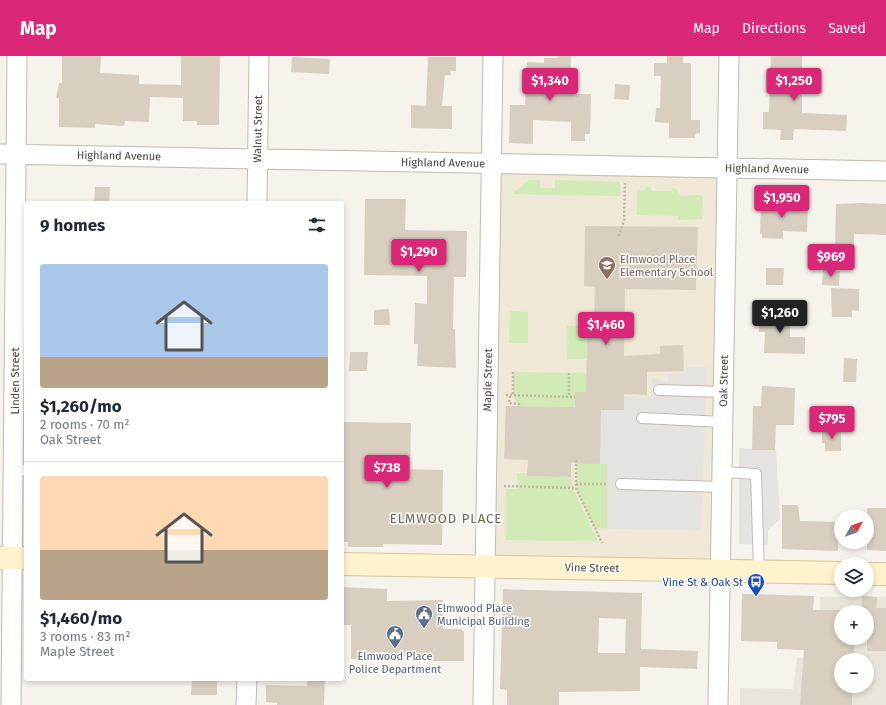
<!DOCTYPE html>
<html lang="en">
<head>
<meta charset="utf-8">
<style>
	body { margin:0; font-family:"Fira Sans",sans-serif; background:#f2f2f3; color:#1f2937; height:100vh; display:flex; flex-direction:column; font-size:15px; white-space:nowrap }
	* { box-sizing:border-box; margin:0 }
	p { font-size:13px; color:#747a83 }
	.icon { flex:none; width:22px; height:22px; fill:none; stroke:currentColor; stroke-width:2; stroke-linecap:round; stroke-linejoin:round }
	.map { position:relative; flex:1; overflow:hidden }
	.side { position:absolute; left:24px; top:145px; width:320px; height:480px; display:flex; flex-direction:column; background:#fff; border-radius:4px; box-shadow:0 2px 6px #0003 }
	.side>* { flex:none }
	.needle { width:26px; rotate:50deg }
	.tools { position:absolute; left:834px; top:453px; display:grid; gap:8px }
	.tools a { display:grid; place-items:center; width:40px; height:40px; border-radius:50%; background:#fff; box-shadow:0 2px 6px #0003; font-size:20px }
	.price { position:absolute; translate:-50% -34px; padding:0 9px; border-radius:4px; background:#db2777; color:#fff; font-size:13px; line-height:26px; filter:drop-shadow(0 1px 2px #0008) }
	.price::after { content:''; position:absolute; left:50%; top:24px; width:12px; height:9px; margin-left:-6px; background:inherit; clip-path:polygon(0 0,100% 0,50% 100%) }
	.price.selected { background:#222; color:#fff }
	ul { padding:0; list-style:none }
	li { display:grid; align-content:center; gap:8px; height:212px; padding:0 16px }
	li+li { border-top:1px solid #e0e1e3 }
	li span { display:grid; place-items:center; height:124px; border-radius:4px; color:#555 }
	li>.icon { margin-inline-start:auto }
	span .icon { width:72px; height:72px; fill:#fffc; stroke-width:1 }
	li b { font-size:17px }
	h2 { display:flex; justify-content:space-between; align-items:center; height:48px; padding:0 16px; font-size:17px }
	header { display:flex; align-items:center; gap:24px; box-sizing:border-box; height:56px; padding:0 20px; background:#db2777; color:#fff }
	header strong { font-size:19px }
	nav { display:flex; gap:22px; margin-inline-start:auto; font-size:14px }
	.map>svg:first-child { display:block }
</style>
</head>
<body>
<header>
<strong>Map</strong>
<nav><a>Map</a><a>Directions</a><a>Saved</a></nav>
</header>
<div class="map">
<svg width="886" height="649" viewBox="0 0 886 649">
	<rect width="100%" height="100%" fill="#f6f3ec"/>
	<path fill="#eae5da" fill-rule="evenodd" d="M820 541H886V649H740V632L793 633 797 602 822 600ZM841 556H867V582H841ZM841 604H867V630H841Z"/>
	<path fill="#efe8d6" d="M491 108 727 112 721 515 485 510Z"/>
	<path fill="#d2eab5" d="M529 124H540V132H555V124L620 126V140L512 138Z
		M646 131H651L652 135H672V132H675L681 140 700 139 703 142 702 163 678 164V160L637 159V137L640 134H645Z
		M510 255 528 256V287H509Z
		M567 270H594V274L587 281 586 303H567Z
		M513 316 586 317V336L576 351 519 350 513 340Z
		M576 404 580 407 607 408V473L595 472 576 432Z
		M517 417H527V420L571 421 574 434 598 485 506 484V433H518Z"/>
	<path fill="#e5e3e0" d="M686 311H707L701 474 607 473V408H600L601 353 624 341 653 342 652 321 667 327 668 318H685Z
		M739 392 776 394 780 463 768 474V489L739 488Z"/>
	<path fill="#d8cfc1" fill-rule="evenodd" d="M62 0H101L100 17 139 19V28L181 29V0H220L219 69H197V65H183V42L150 41 149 66 125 65 124 70 95 68V72L59 71V42H56L59 27H62Z
		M558 0H571L570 32H576V38H591L590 78H585V85H571V66L533 64V88L509 87 510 49H525L527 6 544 7V2H557Z
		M667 0H683V7H691V64H700V77L695 78V82H669V67L655 66 656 52H660L661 20H654V7H667Z
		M771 0H802V57L847 59 846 75 794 73 793 84H780L781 74 763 73V56H769Z
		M292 1 330 3 329 18 291 16Z
		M428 1H456V15H450L451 19H445L442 50H452V73L411 72V49L426 50Z
		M615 28 630 29 629 44 614 43Z
		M95 131H110L109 147H94Z
		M365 143H406L405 174 467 175 466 221H454L453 273H455L456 312 417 310 418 288H414L415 247 427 248V220L364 219Z
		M761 145 784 146V150L808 151 807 176 783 175V183L762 182V178H760Z
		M863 147 886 148V179L854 178V189H835L836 148Z
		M585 170 698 171 696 234 625 233 624 300 660 298V290L683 289 684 315 647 316V339L624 338V354H601L600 408 571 407V421L527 420 528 404 504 403 506 350 575 351V336H586L587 281 594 274 595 231 584 230Z
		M766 212H784L783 229H766Z
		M823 214 840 215 839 230 822 229Z
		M831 232 859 233V255L852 254V261H832Z
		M389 253 390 269H374V254Z
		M759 255H790V281H805V298L764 297 765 276H759Z
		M350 296H368L367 315H349Z
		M844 302 857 303 856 326H843Z
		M762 330 795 332 794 369H776L775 394H752L753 350H761Z
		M342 366 411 367 410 413 443 414 442 489 383 488V491H348V486H342Z
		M822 373H841V395H825V387H822Z
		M782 449H798L800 465 839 466 838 495 782 493Z
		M867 452H886V495L867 494Z
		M342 531 387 533V545L443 544V573H462V575H464V605H428V600L366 599V603H351V569H342Z
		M503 533 642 537 641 593 698 595 697 613 640 611V635L559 636V649H507V634L500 633ZM599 562 626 563 625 597H598Z
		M742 538 814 540 813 554H841V582H854V604H841V630H852V649H800L804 594 777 593V586L741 585Z
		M862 540 877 541 876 552H886V595H867V556H861Z
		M192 623H217V639H191Z
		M307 623H325L324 649H277V647L266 646V629L307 630Z"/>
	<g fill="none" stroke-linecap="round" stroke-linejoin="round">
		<defs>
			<path id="service" d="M659 334 724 336
				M642 362 723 366
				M14 415 26 414
				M723 416 756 418 759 515
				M621 428 722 431"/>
			<path id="minor" d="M0 98 886 115
				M257 147 259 0
				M11 649 17 0
				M246 649 247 623
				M483 649 493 0
				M718 649 729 0"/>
			<path id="secondary" d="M0 502H26
				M342 508 841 517
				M867 518H886"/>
		</defs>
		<use href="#service" stroke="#c2bbae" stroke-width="12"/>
		<use href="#minor" stroke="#c2bbae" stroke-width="21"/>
		<use href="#secondary" stroke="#d6c79b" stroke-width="24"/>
		<path stroke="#c4b79f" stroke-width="2.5" stroke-dasharray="2 2" stroke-linecap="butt" d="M619 180 624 165 625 127
			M513 316V340
			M569 317V341
			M506 339 575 341
			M510 340 509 347 519 348V350
			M576 404V432L602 487
			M576 428H608
			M504 430 576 432"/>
		<use href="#service" stroke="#fff" stroke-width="10"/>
		<use href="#minor" stroke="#fff" stroke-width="19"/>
		<use href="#secondary" stroke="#fff3cd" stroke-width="22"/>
	</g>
	<defs>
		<symbol id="school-pin" viewBox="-11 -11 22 30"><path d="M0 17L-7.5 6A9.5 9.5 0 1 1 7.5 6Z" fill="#8d6e63" stroke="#fff"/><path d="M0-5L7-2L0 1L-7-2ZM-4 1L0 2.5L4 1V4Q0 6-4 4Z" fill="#fff"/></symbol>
		<symbol id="bus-pin" viewBox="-11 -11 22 30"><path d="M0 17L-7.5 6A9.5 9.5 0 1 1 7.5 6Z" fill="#1a4fb4" stroke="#fff"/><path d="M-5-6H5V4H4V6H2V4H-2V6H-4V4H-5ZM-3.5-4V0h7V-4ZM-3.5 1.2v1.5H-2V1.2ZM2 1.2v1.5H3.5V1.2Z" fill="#fff"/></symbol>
		<symbol id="civic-pin" viewBox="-11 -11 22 30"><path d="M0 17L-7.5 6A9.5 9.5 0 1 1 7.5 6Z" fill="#5c6f8a" stroke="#fff"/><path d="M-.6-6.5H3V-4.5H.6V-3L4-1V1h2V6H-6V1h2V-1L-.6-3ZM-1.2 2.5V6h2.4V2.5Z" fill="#fff"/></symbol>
	</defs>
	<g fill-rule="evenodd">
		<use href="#school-pin" x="597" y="199" width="20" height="27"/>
		<use href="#bus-pin" x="746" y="516" width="20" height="27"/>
		<use href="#civic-pin" x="414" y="548" width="20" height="27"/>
		<use href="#civic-pin" x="385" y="568" width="20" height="27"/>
	</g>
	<g text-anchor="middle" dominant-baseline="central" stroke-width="3" stroke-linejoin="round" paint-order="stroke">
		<g font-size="11" fill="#4b4439" stroke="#fff">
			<text transform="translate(258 73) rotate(-89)">Walnut Street</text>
			<text transform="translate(119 100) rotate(1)">Highland Avenue</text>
			<text transform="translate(443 107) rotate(1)">Highland Avenue</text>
			<text transform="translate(767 113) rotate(1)">Highland Avenue</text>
			<text transform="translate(488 324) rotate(-89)">Maple Street</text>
			<text transform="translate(15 325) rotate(-90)">Linden Street</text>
			<text transform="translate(724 325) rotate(-89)">Oak Street</text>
			<text transform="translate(592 512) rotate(1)">Vine Street</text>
		</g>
		<g font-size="11" fill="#785e54" stroke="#fff" text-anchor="start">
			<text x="620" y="203">Elmwood Place<tspan x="620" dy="13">Elementary School</tspan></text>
		</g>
		<g font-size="11" fill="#164399" stroke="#fff" text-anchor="end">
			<text x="743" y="526">Vine St &amp; Oak St</text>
		</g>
		<g font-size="11" fill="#4e5e75" stroke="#fff" text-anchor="start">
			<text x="437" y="552">Elmwood Place<tspan x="437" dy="13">Municipal Building</tspan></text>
			<text x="395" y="600" text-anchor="middle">Elmwood Place<tspan x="395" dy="13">Police Department</tspan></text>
		</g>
		<g font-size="13" letter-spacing="1" fill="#6e6250" stroke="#fff">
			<text x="446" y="462">ELMWOOD PLACE</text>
		</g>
	</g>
</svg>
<div class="tools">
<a><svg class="needle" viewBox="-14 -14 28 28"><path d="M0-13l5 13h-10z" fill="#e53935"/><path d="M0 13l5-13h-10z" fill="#747a83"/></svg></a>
<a><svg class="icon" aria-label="layers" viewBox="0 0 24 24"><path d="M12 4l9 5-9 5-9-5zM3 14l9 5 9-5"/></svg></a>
<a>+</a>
<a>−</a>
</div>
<b class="price" style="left:550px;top:46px">$1,340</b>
<b class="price" style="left:794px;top:46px">$1,250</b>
<b class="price" style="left:782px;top:163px">$1,950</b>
<b class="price" style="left:419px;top:217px">$1,290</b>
<b class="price" style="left:831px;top:222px">$969</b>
<b class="price selected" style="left:780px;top:278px">$1,260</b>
<b class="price" style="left:606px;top:290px">$1,460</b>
<b class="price" style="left:832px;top:384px">$795</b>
<b class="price" style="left:387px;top:433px">$738</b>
<section class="side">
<h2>9 homes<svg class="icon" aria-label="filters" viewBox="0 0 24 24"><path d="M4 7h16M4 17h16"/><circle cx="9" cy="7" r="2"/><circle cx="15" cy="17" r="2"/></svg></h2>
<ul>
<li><span style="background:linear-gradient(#a9c7e8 75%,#b9a48a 0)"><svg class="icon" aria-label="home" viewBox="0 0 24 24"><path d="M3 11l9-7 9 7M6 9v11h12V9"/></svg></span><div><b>$1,260/mo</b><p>2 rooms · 70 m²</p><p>Oak Street</p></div></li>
<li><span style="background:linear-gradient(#ffd9b3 60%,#b9a48a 0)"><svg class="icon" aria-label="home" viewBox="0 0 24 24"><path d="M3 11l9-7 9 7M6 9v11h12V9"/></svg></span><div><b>$1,460/mo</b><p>3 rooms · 83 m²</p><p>Maple Street</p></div></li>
</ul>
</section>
</div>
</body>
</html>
